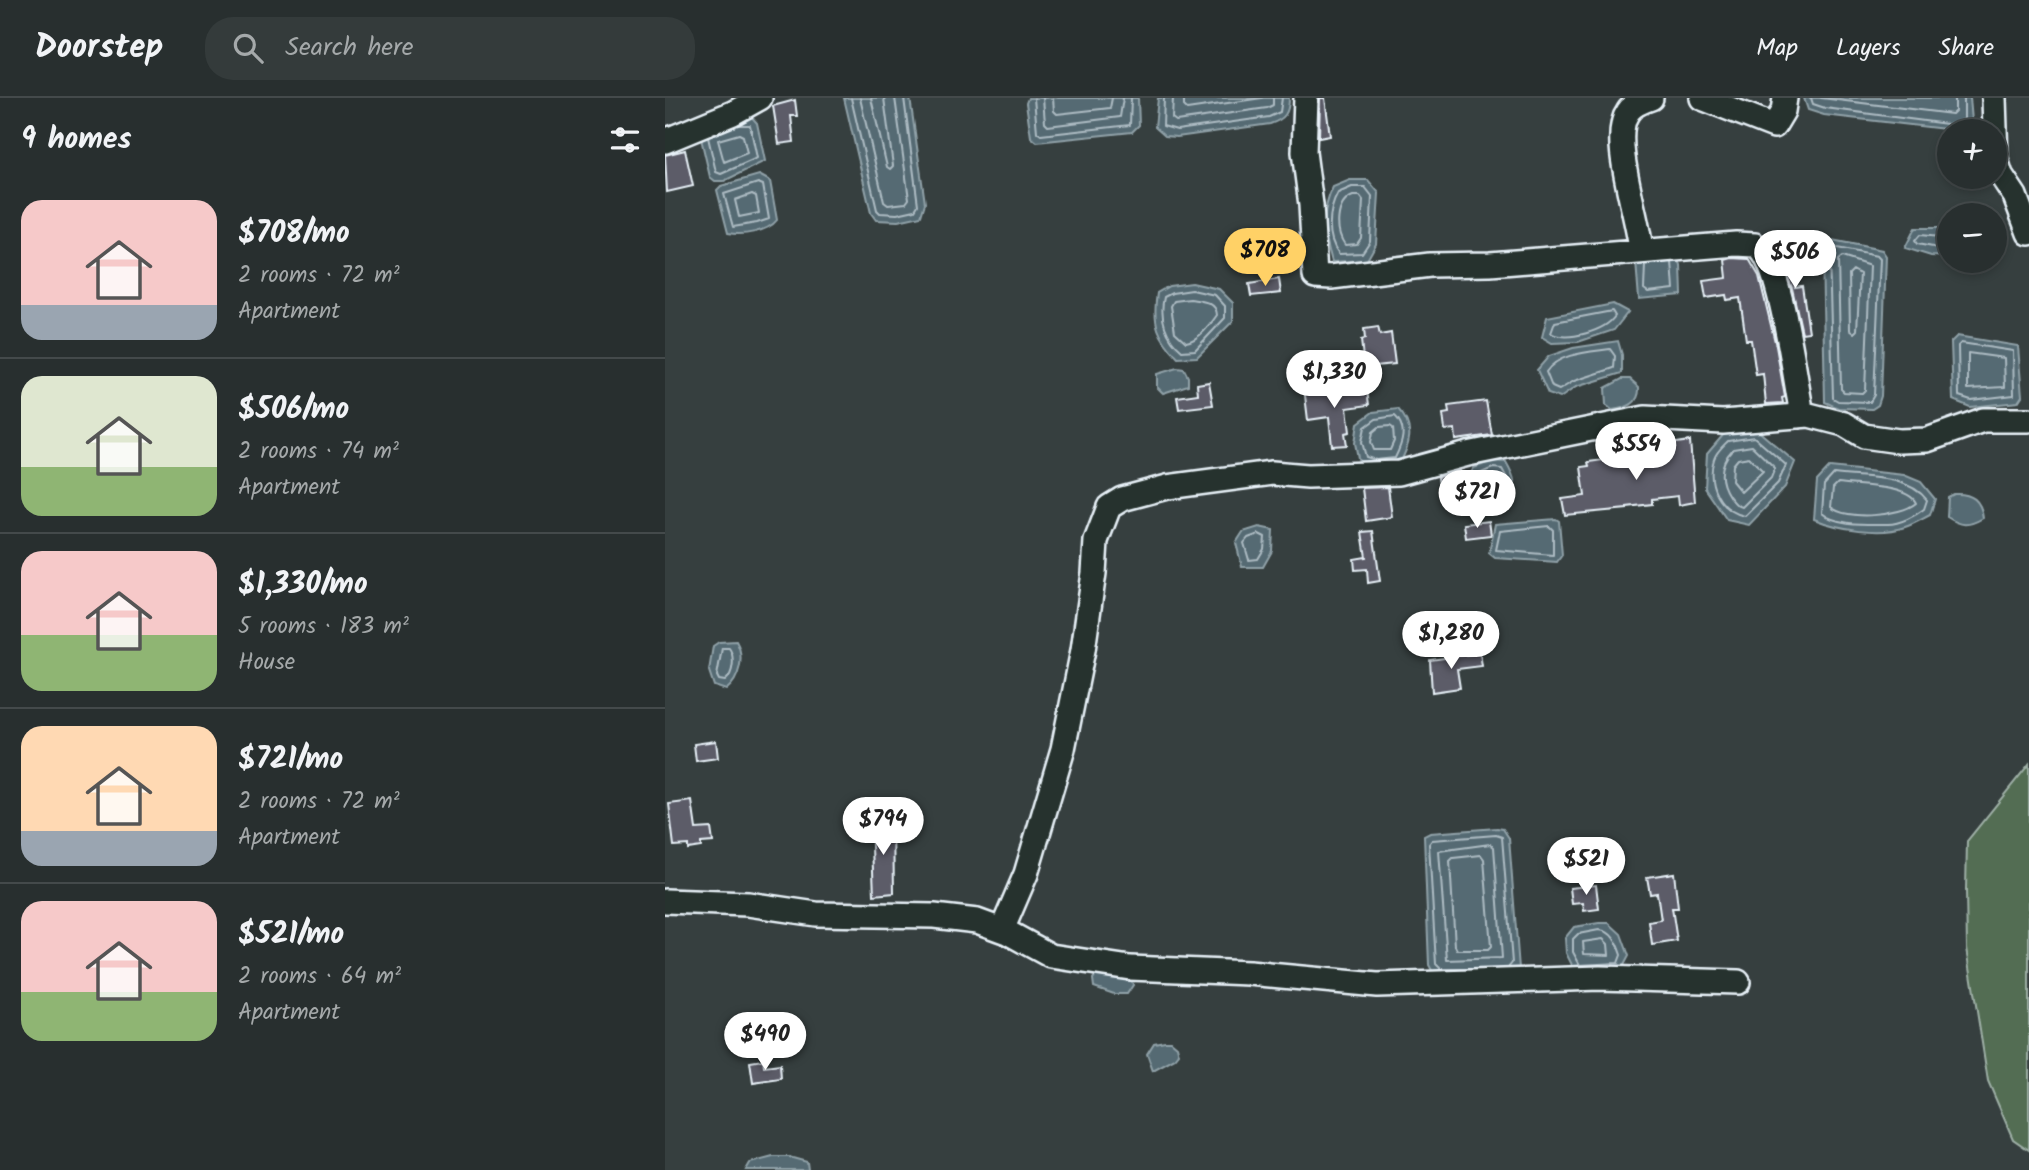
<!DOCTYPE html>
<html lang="en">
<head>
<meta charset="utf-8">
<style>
	body { margin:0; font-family:Kalam,sans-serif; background:#343b3b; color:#f1f3f6; height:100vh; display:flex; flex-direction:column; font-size:26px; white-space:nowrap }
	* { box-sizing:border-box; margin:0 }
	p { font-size:23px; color:#a5a9aa }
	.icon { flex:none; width:38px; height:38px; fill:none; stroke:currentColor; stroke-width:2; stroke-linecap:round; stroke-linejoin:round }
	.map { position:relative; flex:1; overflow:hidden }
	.side { display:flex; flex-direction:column; background:#282f2f; width:665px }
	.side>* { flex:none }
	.tools { position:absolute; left:1272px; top:21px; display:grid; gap:14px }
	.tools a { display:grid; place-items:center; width:70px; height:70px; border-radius:50%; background:#282f2f; box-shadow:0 4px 10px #0003,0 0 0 2px #444a4b; font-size:35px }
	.price { position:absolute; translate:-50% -60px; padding:0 16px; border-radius:24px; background:#fff; color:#222; font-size:23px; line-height:46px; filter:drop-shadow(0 2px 4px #0008) }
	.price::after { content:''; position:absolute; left:50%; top:42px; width:21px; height:16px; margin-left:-10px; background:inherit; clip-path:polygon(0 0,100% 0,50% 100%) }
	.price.selected { background:#ffd166; color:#111 }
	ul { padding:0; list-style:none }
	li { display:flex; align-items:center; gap:21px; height:175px; padding:0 21px }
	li+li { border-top:2px solid #444a4b }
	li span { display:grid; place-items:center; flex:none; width:196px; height:140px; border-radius:21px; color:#555 }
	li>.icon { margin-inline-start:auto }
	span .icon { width:84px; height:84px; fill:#fffc; stroke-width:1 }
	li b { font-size:30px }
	h2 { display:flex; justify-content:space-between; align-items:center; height:84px; padding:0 21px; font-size:30px }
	header { display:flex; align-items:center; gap:42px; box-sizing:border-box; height:98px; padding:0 35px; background:#282f2f; border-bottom:2px solid #444a4b }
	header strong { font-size:33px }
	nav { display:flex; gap:38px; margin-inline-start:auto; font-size:24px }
	.search { width:490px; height:63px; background:#343b3b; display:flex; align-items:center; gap:18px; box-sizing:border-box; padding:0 24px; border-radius:28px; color:#a5a9aa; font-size:26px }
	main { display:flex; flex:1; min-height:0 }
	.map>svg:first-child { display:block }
</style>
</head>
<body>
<header>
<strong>Doorstep</strong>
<div class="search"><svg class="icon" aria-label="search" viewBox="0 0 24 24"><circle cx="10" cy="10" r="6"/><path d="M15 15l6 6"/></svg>Search here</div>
<nav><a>Map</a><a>Layers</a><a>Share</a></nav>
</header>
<main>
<section class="side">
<h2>9 homes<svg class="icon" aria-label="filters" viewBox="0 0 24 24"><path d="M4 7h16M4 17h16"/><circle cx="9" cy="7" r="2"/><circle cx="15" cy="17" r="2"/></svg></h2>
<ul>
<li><span style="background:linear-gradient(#f6c9c9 75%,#9aa5b1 0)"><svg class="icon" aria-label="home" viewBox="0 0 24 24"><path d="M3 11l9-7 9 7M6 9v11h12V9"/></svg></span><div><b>$708/mo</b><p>2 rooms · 72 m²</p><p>Apartment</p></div></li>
<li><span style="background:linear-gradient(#dfe7d0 65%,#8fb573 0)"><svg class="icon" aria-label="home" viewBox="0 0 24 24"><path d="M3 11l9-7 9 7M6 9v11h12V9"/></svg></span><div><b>$506/mo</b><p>2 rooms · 74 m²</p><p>Apartment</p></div></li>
<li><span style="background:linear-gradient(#f6c9c9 60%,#8fb573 0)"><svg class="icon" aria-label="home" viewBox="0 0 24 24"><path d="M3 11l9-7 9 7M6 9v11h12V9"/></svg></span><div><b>$1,330/mo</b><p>5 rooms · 183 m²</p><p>House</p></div></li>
<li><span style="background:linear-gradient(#ffd9b3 75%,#9aa5b1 0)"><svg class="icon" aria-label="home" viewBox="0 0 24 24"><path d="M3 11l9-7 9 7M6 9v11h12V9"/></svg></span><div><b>$721/mo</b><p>2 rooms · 72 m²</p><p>Apartment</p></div></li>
<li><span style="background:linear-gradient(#f6c9c9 65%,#8fb573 0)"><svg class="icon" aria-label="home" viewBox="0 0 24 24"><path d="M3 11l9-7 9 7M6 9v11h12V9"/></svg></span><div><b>$521/mo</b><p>2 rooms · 64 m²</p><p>Apartment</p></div></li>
</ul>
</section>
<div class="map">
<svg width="1364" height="1072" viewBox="0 0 1364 1072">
	<rect width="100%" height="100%" fill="#363f3f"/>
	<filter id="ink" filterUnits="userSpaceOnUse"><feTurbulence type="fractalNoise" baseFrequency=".0143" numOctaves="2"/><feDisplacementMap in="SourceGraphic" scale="14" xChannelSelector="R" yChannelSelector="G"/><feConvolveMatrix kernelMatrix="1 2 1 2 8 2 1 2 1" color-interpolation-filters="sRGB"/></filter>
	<g filter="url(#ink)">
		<path fill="#536d53" stroke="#9eafa6" stroke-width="2" d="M1364 666V1052L1348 1041 1323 983 1302 850 1301 792 1302 743Z"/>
		<path fill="#556b73" stroke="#90a1a8" stroke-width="2" d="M179 0H245L260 105 256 118 233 123 211 122 206 115Z
			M363 0H473L474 27 467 34 372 44 366 39 361 5Z
			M493 0H624C624 15 620 21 605 26L512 39 500 38 490 29Z
			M1139 0H1305L1307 23 1304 28 1289 32 1159 17 1143 12Z
			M85 17 92 25 100 63 59 83H50L45 79 35 36Z
			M94 77 105 83 112 122C103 134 77 138 63 135L52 92 56 88Z
			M685 82H703L714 95 711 146 702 162 667 164C659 136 655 116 668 89Z
			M1250 130H1275L1284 134V159L1266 158 1240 150Z
			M1167 142 1217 152 1221 158 1216 298 1213 307 1207 311 1173 310 1160 304 1157 154 1159 146Z
			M1013 160 1016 167 1017 197 974 201 971 164Z
			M527 185 554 191 568 205V223L532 259 513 260C493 239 487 226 492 195L504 188Z
			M948 206 963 214 949 232 913 244 887 245 877 239 882 219Z
			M1292 238 1353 248 1357 298 1353 304 1305 309 1288 302 1286 244Z
			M953 243 957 257V275L911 289 895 300 883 296 872 272 884 258 908 250Z
			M512 270 519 271 523 279V287L498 295 492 289V276Z
			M957 281H965L974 289C975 306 962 310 947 312L941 307 940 290Z
			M733 311C751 330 745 347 733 369L694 365 690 345 693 325 708 314Z
			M1091 331 1130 364 1120 389 1084 427 1062 422 1040 390 1042 356 1059 336Z
			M827 363 841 364C850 379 853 389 846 407L823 412 802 410 804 400 801 382 809 370Z
			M1165 369 1239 377 1256 384 1270 401 1265 417C1257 421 1249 426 1240 429 1216 438 1173 431 1149 421L1152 383Z
			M1289 396C1307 395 1316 402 1318 420 1303 429 1296 428 1282 419L1283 399Z
			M891 421 894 423 897 457 892 464 830 460 824 455 830 426Z
			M594 429 608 432 607 453 598 469H577L571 445 578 434Z
			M71 543C80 558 75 581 61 592L49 588 44 573 48 548 54 544Z
			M832 730 838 731 844 740 854 871 769 876 764 867 759 738 765 735Z
			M934 825H944L956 836 964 858 956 873H910L901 855 900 840 909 829Z
			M433 874 466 879 468 887 462 896H449L429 889 428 881Z
			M500 943H506L512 948 514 956 510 961 488 973 482 956 489 945Z
			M108 1059H124L142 1064 143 1072H81L85 1065Z"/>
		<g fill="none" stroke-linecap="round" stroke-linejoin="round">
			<path stroke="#adbbc3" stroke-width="2" d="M186 0 212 112 215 115 232 116 250 112 253 107 239 0
				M195 0 219 104 223 107 241 105 244 101 230 0
				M206 0 222 69 225 71 228 68 219 0
				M369 0 372 34 376 37 465 27 466 0
				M378 0 380 25 383 28 455 19 458 0
				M388 0 389 13 392 16 445 10 447 0
				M499 0 498 28 512 32 604 19 615 14 617 0
				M508 0 507 20 511 23 602 10 608 7V0
				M519 0V8L522 11 597 0
				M1146 0 1148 6 1160 10 1290 27 1299 21V0
				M1156 0 1287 16 1290 13V0
				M74 36 78 38 82 55 59 64 53 42Z
				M43 39 51 74 56 76 92 60 85 27H74
				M93 85 98 87 104 121 92 125 68 129 59 96Z
				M687 89H700L707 98 705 143 697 155 674 156C661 139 663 113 673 95Z
				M87 96 91 98 94 115 74 119 70 102Z
				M688 98H695L698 102 696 140 692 146 680 147C670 133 670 105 688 98Z
				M1284 140 1255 137 1250 143 1252 146 1284 152
				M1167 149 1212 158 1215 161 1209 297 1205 304 1173 303 1168 300 1164 155Z
				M1177 159 1205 168 1200 292 1197 295 1179 294 1176 291 1173 162Z
				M980 167 979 191 983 194 1009 191 1007 164
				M1188 172 1195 176 1192 232 1189 235 1185 232 1184 176Z
				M527 192 550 197 560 208V220L530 252 517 253C501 240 494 220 499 199L507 195Z
				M525 201C536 203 551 203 552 217 545 227 534 242 521 244L510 234 506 208 509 203Z
				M947 213 950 218C940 233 902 244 886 235L890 224Z
				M1296 245 1348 253 1349 297 1306 302 1294 298 1293 248Z
				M945 251 950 258 949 270 909 283 894 292 887 289 881 274C893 255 924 254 945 251Z
				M1303 255 1339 260 1340 289 1303 291Z
				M730 318C743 330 737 346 730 360L711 362 701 359 697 344 700 329 711 321Z
				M725 328 728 330 729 343 725 352H709L706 344 708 334 714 329Z
				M1089 339 1121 367 1113 385 1080 418C1055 413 1041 386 1049 361 1051 354 1058 348 1063 343Z
				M1087 348 1110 370 1106 380 1077 409C1070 407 1069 404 1064 398 1053 381 1054 366 1068 351Z
				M1084 359 1098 373 1076 394 1067 383 1068 367 1073 361Z
				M828 370 837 371 843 382 841 400 823 405 813 404 809 383 814 376Z
				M1169 376C1199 380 1242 376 1262 402L1259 411C1250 418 1235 426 1223 426 1204 426 1171 428 1157 415L1159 387Z
				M1173 385C1192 388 1243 387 1251 405 1236 418 1181 423 1166 409L1168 390Z
				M884 428 888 432V457L831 452 835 433Z
				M594 436 600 439 599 451 593 461 584 462 579 445 583 440Z
				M57 550H64C70 558 69 576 60 583L54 582 52 578Z
				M825 746 829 749 837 860 782 862 774 753Z
				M816 757 819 761 826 849 823 852H792L790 848 785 763 788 760Z
				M934 832C948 833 952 845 956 857L953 865 915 867 908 854V841L913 836Z
				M938 841 943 846 944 857 919 856 918 844Z
				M806 871H776L771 866 764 746 767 742 831 737 837 739 847 865 843 870"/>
		</g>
		<path fill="#5b5b68" stroke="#e8f1f8" stroke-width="2" d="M655 0H660L665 38 654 40Z
			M130 2 132 18H126L129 44 114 46 108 8Z
			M20 52 28 88 2 94 0 57Z
			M1126 152 1130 189 1137 188 1144 234 1137 235 1127 190 1113 154Z
			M1067 160 1084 161 1094 178 1111 248 1120 299 1117 300 1118 305 1101 306 1098 276 1091 277 1086 242H1081L1075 200 1062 202 1061 197 1041 200 1038 183 1062 180 1060 162Z
			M614 181 616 195 586 198 584 186Z
			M713 229 715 237 726 235 730 266 699 269 696 242 700 241 699 231Z
			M544 284 548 307 514 311 512 299 533 296 532 286Z
			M651 287 652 295 673 292 674 296 702 292 704 307 682 310 685 334 680 335 682 347 667 348 664 319 643 322 639 289Z
			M821 303 827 337 791 342 790 331 780 332 778 316 784 315 783 308Z
			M1025 343 1030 404 1014 407 1013 398 987 401V406L962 409V411L900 417 897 401 920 398 916 369 924 368 923 364 954 360 955 368 994 363 992 348Z
			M795 373 798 393 775 396 773 379Z
			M723 389 727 419 701 423 697 390Z
			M824 423 826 437 801 440 799 426Z
			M708 433 715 483 703 485 702 471 690 472 689 461 701 459 697 434Z
			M815 555 817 568 792 571 795 590 767 594 765 562Z
			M51 643 53 660 31 663 29 646Z
			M27 703 31 731 46 730 48 744 36 745V749L23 751V747L9 748 4 706Z
			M206 724H228L229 795 209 797Z
			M1009 775 1013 810H1007L1012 843 987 847 984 824 996 822 992 795 985 796 982 779Z
			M931 787 934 811 919 813 918 805 907 806 905 790Z
			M98 962 99 969 115 967 116 981 88 985 85 964Z"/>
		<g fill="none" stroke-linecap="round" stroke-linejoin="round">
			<defs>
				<path id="minor" d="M641 0 639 54 646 107 650 178 666 179 765 167 825 166 1071 146 1090 147C1115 159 1129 275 1135 305L1134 318
					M1037 0 1109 28 1118 13 1120 0
					M1329 0 1331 61 1336 77 1350 98 1364 135
					M0 43 68 15 95 0
					M976 153C974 120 944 40 963 14 968 6 977 3 986 0
					M0 803 83 806 151 816 269 818 312 823 342 834 386 858 465 870 584 875 712 887 935 880 1073 884
					M337 832 361 776 398 651 418 552 429 475 431 443 444 409 457 401 502 389 607 375 643 378 734 375 803 356 980 320 1058 324 1144 317 1179 326 1199 338 1234 343 1262 342 1318 322H1364"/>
			</defs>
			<use href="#minor" stroke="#e8f1f8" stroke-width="28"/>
			<use href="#minor" stroke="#26332d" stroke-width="23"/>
		</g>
	</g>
</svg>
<div class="tools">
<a>+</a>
<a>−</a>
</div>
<b class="price selected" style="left:600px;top:190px">$708</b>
<b class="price" style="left:1130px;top:192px">$506</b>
<b class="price" style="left:669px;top:312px">$1,330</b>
<b class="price" style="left:971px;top:384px">$554</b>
<b class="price" style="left:812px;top:432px">$721</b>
<b class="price" style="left:786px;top:573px">$1,280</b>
<b class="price" style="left:218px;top:759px">$794</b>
<b class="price" style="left:921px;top:799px">$521</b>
<b class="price" style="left:100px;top:974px">$490</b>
</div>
</main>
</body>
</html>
